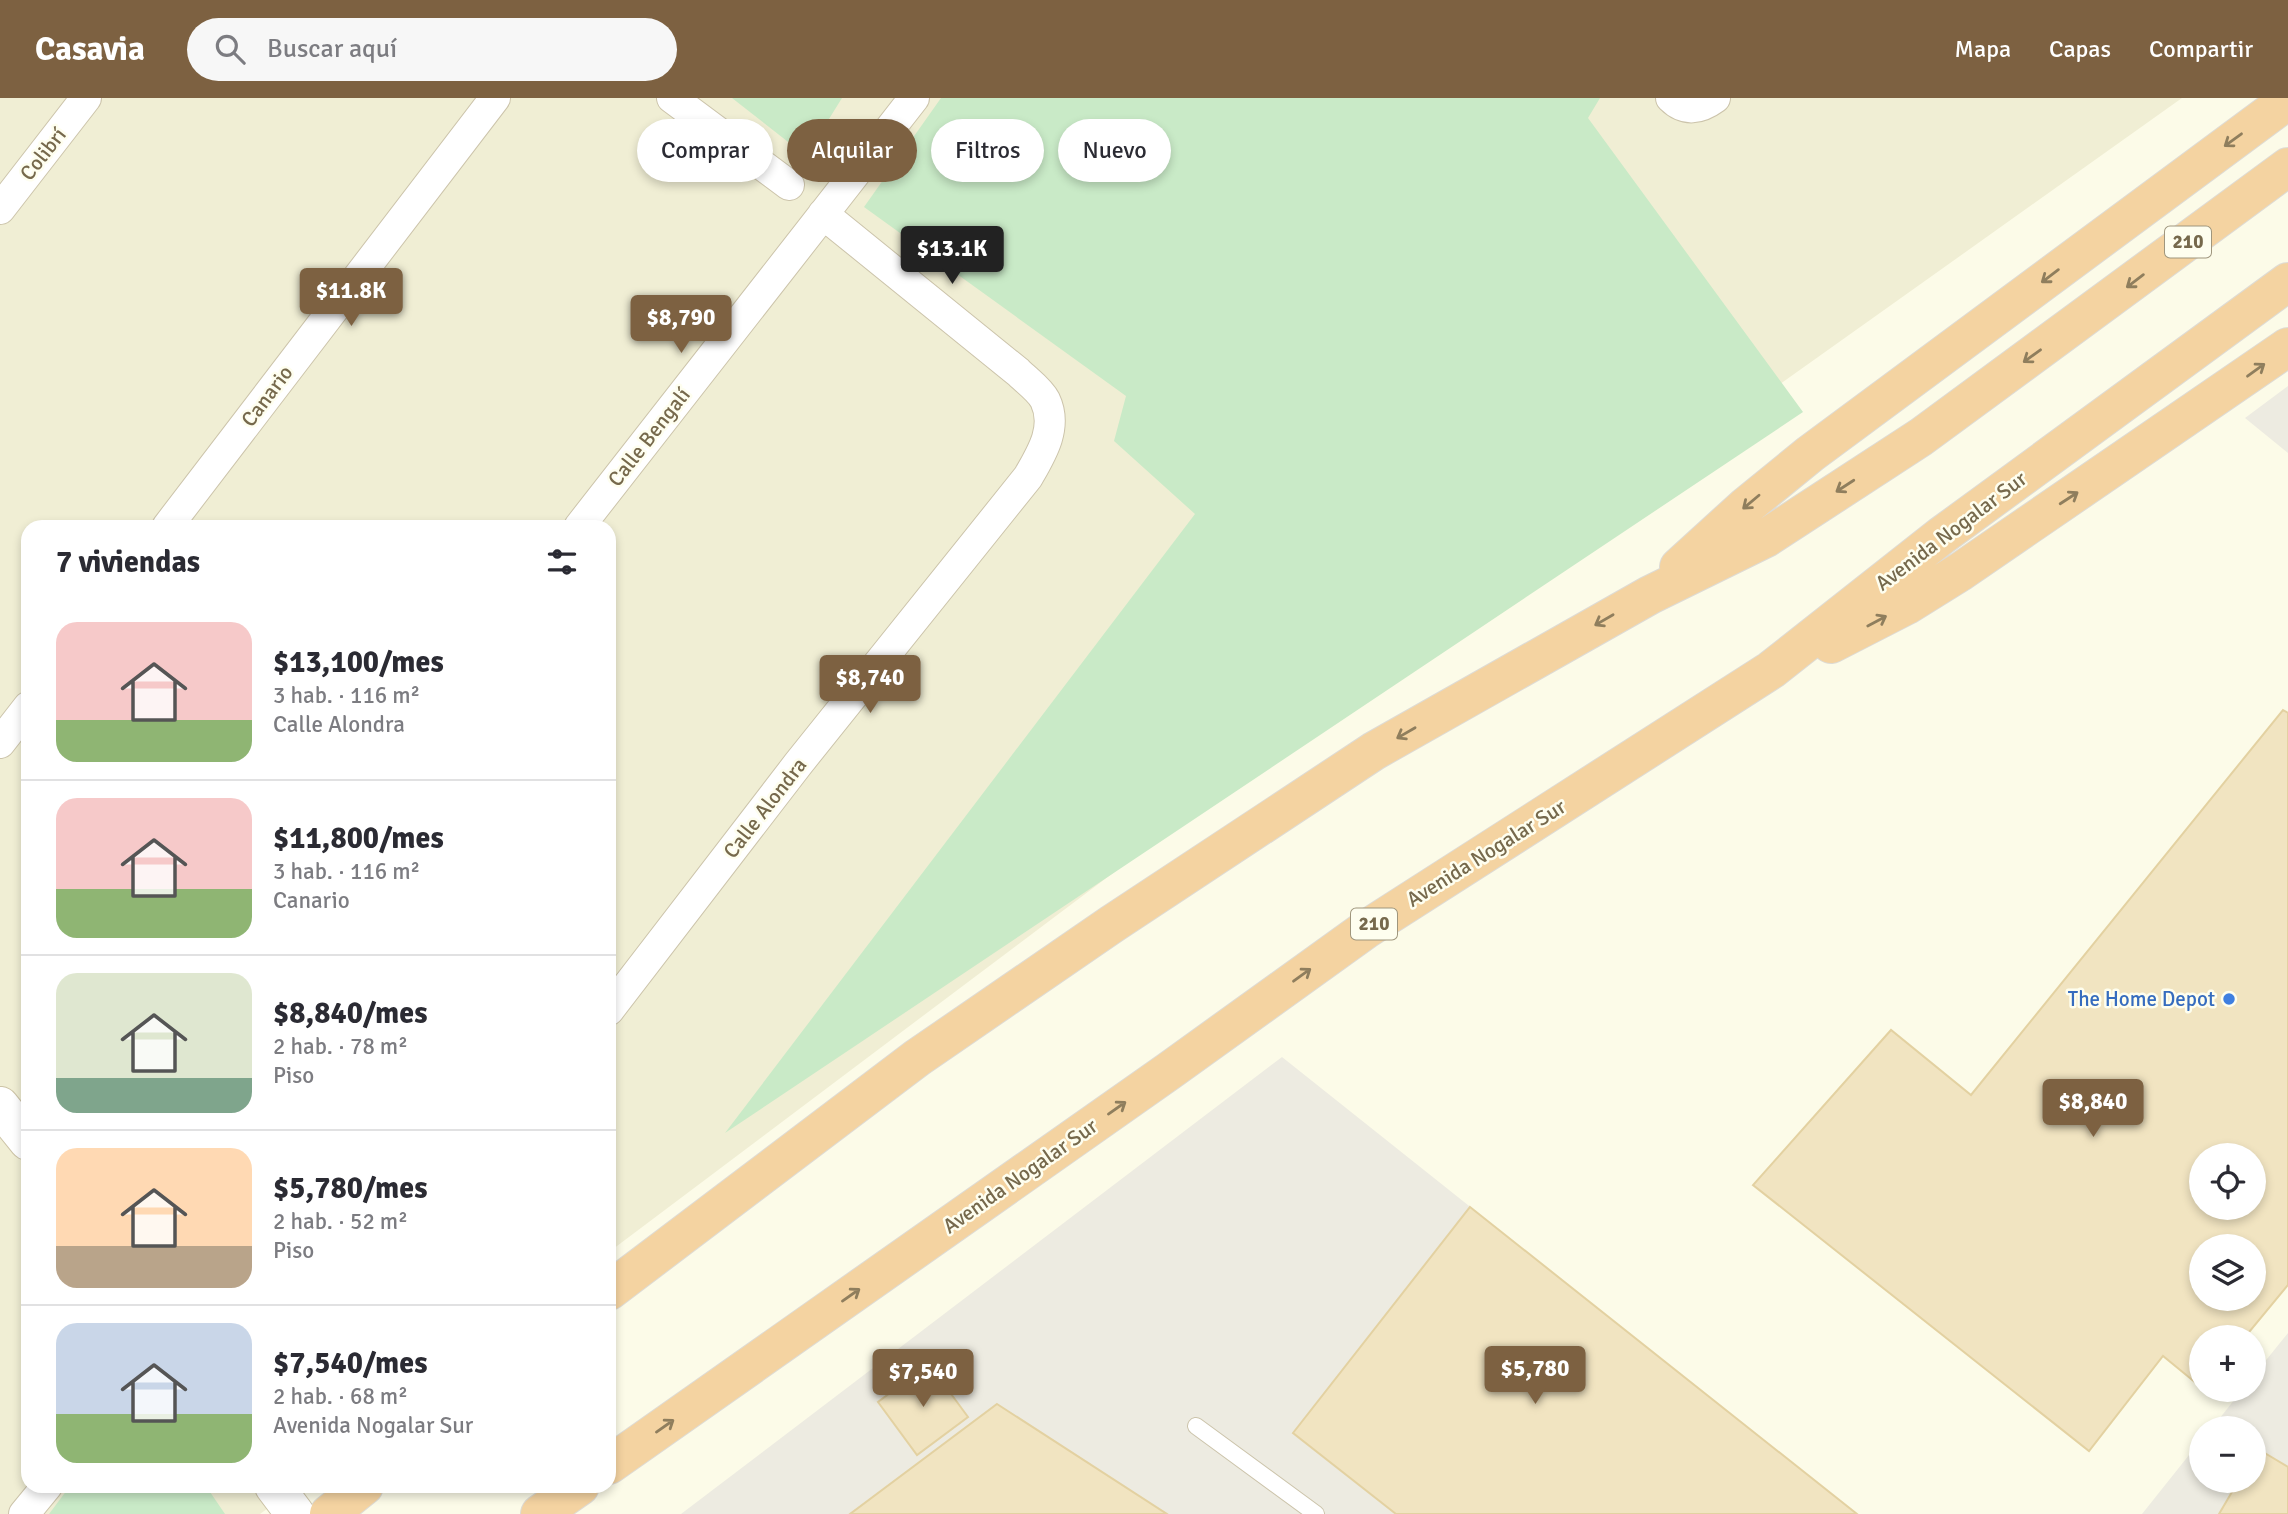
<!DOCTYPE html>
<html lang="es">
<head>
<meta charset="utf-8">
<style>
	body { margin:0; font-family:Signika,sans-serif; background:#f7f7f7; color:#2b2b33; height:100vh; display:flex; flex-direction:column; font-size:26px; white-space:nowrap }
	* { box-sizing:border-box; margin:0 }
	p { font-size:23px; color:#7c7c81 }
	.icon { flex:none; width:38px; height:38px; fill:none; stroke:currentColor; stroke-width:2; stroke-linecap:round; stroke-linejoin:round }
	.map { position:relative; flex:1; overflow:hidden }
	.details { position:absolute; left:21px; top:422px; width:595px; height:973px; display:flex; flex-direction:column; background:#fff; border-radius:21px; box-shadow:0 4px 10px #0003 }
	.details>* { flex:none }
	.top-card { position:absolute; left:637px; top:21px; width:665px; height:63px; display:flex; gap:14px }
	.buttons { position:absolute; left:2189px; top:1045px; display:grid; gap:14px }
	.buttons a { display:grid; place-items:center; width:77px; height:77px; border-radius:50%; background:#fff; box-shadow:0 4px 10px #0003; font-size:35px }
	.price { position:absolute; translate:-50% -60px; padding:0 16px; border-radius:7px; background:#7d6141; color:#fff; font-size:23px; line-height:46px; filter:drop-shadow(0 2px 4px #0008) }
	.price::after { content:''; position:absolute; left:50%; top:42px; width:21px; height:16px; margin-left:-10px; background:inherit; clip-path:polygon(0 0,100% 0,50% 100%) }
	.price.current { background:#222; color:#fff }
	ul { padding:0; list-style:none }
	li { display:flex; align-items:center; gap:21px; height:175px; padding:0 35px }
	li+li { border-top:2px solid #e1e1e2 }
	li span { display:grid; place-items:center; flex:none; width:196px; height:140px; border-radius:21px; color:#555 }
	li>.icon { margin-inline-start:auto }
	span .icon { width:84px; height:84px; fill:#fffc; stroke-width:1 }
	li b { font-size:30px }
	h2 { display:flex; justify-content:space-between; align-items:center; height:84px; padding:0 35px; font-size:30px }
	.chip { padding:0 24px; border-radius:32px; background:#fff; box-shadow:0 4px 10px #0003; font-size:24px; line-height:63px }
	.chip.current { background:#7d6141; color:#fff }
	header { display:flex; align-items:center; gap:42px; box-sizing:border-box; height:98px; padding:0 35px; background:#7d6141; color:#fff }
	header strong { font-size:33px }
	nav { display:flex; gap:38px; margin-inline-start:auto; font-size:24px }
	.search { width:490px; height:63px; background:#f7f7f7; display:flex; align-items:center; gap:18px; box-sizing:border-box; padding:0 24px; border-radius:38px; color:#7c7c81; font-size:26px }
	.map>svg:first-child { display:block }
</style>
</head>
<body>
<header>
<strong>Casavia</strong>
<div class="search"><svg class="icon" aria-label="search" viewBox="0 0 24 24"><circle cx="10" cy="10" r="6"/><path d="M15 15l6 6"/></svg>Buscar aquí</div>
<nav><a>Mapa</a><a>Capas</a><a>Compartir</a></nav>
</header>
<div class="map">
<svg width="2288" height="1416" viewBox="0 0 2288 1416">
	<rect width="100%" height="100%" fill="#fcfbe8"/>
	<path fill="#f0eed4" d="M0 0H2182L1464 511 609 1154V429H28V1388H298L260 1416H0Z"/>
	<path fill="#edebe1" d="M2288 288V355L2245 320Z
		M1282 959 1856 1416H681Z
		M2288 1235V1416H2142L2201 1342 2202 1382H2254V1330H2212L2242 1292H2254V1277Z"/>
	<path fill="#c9eac7" d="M732 0H842L806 58Z
		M941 0H1600L1588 20 1803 314 725 1035 1195 416 1114 343 1126 298 864 109Z
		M70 1388H206L225 1416H49Z"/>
	<path fill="#f1e4c1" stroke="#e3d1a1" stroke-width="2" fill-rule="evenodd" d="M2283 612 2288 615V1187L2245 1239H2202V1290L2163 1258 2089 1353 1753 1087 1891 932 1971 997ZM2202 1057H2254V1110H2202ZM2202 1148H2254V1200H2202Z
		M1470 1109 1857 1416H1396L1293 1335Z
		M929 1266 968 1319 917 1357 878 1304Z
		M997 1306 1167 1416H850Z
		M2258 1351 2288 1369V1416H2219L2239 1382H2254V1357Z"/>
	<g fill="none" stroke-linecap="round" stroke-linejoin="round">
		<defs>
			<path id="lane" d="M1196 1328 1316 1416"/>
			<path id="street" d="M672 0 789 87
				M1671 0C1685 14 1700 11 1715 0
				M0 111 86 0
				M167 429 495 0
				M579 429 914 0
				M0 645 28 609
				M609 912 798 666 1028 379C1042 355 1058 329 1045 302 1040 292 1026 282 1018 274L823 116
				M24 1416 47 1388"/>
			<path id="secondary" d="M0 1008 28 1043
				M274 1388 295 1416"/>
			<path id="highway" d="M1679 469 1745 409 1810 356 2288 2
				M1831 546 1907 507 1960 474 2288 249
				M609 1193 917 960 1112 826 1374 653 1650 497 1766 440 1921 339 2288 69
				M609 1367 1169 973 1365 832 1771 572 1941 438 2288 184
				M329 1416 364 1388
				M540 1416 580 1388"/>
		</defs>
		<use href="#lane" stroke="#ccc4ab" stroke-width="18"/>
		<use href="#street" stroke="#ccc4ab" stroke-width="32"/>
		<use href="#secondary" stroke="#cdc4a7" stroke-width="40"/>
		<use href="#highway" stroke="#dedbd4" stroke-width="40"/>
		<use href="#lane" stroke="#fff" stroke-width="16"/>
		<use href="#street" stroke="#fff" stroke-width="30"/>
		<use href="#secondary" stroke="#fff" stroke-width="38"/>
		<use href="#highway" stroke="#f4d3a1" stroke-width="38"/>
	</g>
	<defs><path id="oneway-shaft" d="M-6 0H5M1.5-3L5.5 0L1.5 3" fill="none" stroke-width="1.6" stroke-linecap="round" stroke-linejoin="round" transform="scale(1.75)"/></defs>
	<g stroke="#8f7e5d">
		<use href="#oneway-shaft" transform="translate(2233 42) rotate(144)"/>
		<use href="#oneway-shaft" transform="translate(2050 178) rotate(143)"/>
		<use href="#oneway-shaft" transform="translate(2135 183) rotate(143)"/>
		<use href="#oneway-shaft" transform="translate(2032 258) rotate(144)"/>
		<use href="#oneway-shaft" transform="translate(2256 272) rotate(-36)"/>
		<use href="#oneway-shaft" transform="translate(1845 388) rotate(147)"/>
		<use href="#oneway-shaft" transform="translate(2069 400) rotate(-33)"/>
		<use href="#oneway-shaft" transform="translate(1751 404) rotate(140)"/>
		<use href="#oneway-shaft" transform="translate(1604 522) rotate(150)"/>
		<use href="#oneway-shaft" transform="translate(1877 523) rotate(-28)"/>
		<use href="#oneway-shaft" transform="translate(1406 635) rotate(150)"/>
		<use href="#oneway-shaft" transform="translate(1302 877) rotate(-36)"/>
		<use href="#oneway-shaft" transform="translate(1117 1010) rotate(-35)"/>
		<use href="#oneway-shaft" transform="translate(851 1197) rotate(-35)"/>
		<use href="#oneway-shaft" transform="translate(665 1328) rotate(-35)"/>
	</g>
	<circle fill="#3f7fe0" stroke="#fefeef" stroke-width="2.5" cx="2229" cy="901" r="7"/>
	<g text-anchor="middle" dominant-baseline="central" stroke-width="5" stroke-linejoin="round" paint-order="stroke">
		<g fill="#fefeef" stroke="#9f967d" stroke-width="2">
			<rect x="2165" y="128.5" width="46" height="31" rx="5"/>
			<rect x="1351" y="810.5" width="46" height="31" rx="5"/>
		</g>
		<g font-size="19" font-weight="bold" fill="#76694c">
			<text x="2188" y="144">210</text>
			<text x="1374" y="826">210</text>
		</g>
		<g font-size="21" fill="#76694c" stroke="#fefeef">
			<text transform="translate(43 56) rotate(-52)">Colibrí</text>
			<text transform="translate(267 298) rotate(-53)">Canario</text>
			<text transform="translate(649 339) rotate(-52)">Calle Bengalí</text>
			<text transform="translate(1951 433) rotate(-37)">Avenida Nogalar Sur</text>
			<text transform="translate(765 710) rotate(-52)">Calle Alondra</text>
			<text transform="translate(1486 755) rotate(-32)">Avenida Nogalar Sur</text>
			<text transform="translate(1020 1078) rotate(-35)">Avenida Nogalar Sur</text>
		</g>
		<g font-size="21" fill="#366cbe" stroke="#fefeef" text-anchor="end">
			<text x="2215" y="901">The Home Depot</text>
		</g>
	</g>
</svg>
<div class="buttons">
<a><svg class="icon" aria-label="locate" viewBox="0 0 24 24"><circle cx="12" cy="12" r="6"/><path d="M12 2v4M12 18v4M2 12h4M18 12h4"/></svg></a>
<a><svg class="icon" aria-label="layers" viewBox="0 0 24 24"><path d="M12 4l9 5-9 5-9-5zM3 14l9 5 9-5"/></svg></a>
<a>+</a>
<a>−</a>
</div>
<b class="price current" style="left:952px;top:188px">$13.1K</b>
<b class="price" style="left:351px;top:230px">$11.8K</b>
<b class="price" style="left:681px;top:257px">$8,790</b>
<b class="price" style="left:870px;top:617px">$8,740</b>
<b class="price" style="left:2093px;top:1041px">$8,840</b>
<b class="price" style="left:1535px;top:1308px">$5,780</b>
<b class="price" style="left:923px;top:1311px">$7,540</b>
<div class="top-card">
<a class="chip">Comprar</a>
<a class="chip current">Alquilar</a>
<a class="chip">Filtros</a>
<a class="chip">Nuevo</a>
</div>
<section class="details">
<h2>7 viviendas<svg class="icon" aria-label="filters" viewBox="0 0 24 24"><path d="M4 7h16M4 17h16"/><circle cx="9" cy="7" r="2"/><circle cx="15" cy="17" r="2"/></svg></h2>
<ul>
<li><span style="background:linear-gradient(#f6c9c9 70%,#8fb573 0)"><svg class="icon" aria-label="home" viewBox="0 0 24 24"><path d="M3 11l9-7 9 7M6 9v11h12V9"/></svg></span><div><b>$13,100/mes</b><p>3 hab. · 116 m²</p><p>Calle Alondra</p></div></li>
<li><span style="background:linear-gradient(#f6c9c9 65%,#8fb573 0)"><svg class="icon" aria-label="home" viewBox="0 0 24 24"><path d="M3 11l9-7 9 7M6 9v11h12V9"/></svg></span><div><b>$11,800/mes</b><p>3 hab. · 116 m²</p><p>Canario</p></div></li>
<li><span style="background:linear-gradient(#dfe7d0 75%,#7fa58c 0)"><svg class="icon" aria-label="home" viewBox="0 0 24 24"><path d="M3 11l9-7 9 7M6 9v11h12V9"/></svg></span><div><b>$8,840/mes</b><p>2 hab. · 78 m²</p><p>Piso</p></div></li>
<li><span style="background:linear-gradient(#ffd9b3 70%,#b9a48a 0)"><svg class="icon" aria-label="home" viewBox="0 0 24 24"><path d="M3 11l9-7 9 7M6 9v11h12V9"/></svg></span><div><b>$5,780/mes</b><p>2 hab. · 52 m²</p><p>Piso</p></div></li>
<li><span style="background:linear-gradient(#c9d6e8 65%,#8fb573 0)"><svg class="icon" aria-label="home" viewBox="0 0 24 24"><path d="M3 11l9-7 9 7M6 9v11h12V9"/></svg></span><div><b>$7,540/mes</b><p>2 hab. · 68 m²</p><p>Avenida Nogalar Sur</p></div></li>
</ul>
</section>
</div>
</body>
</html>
